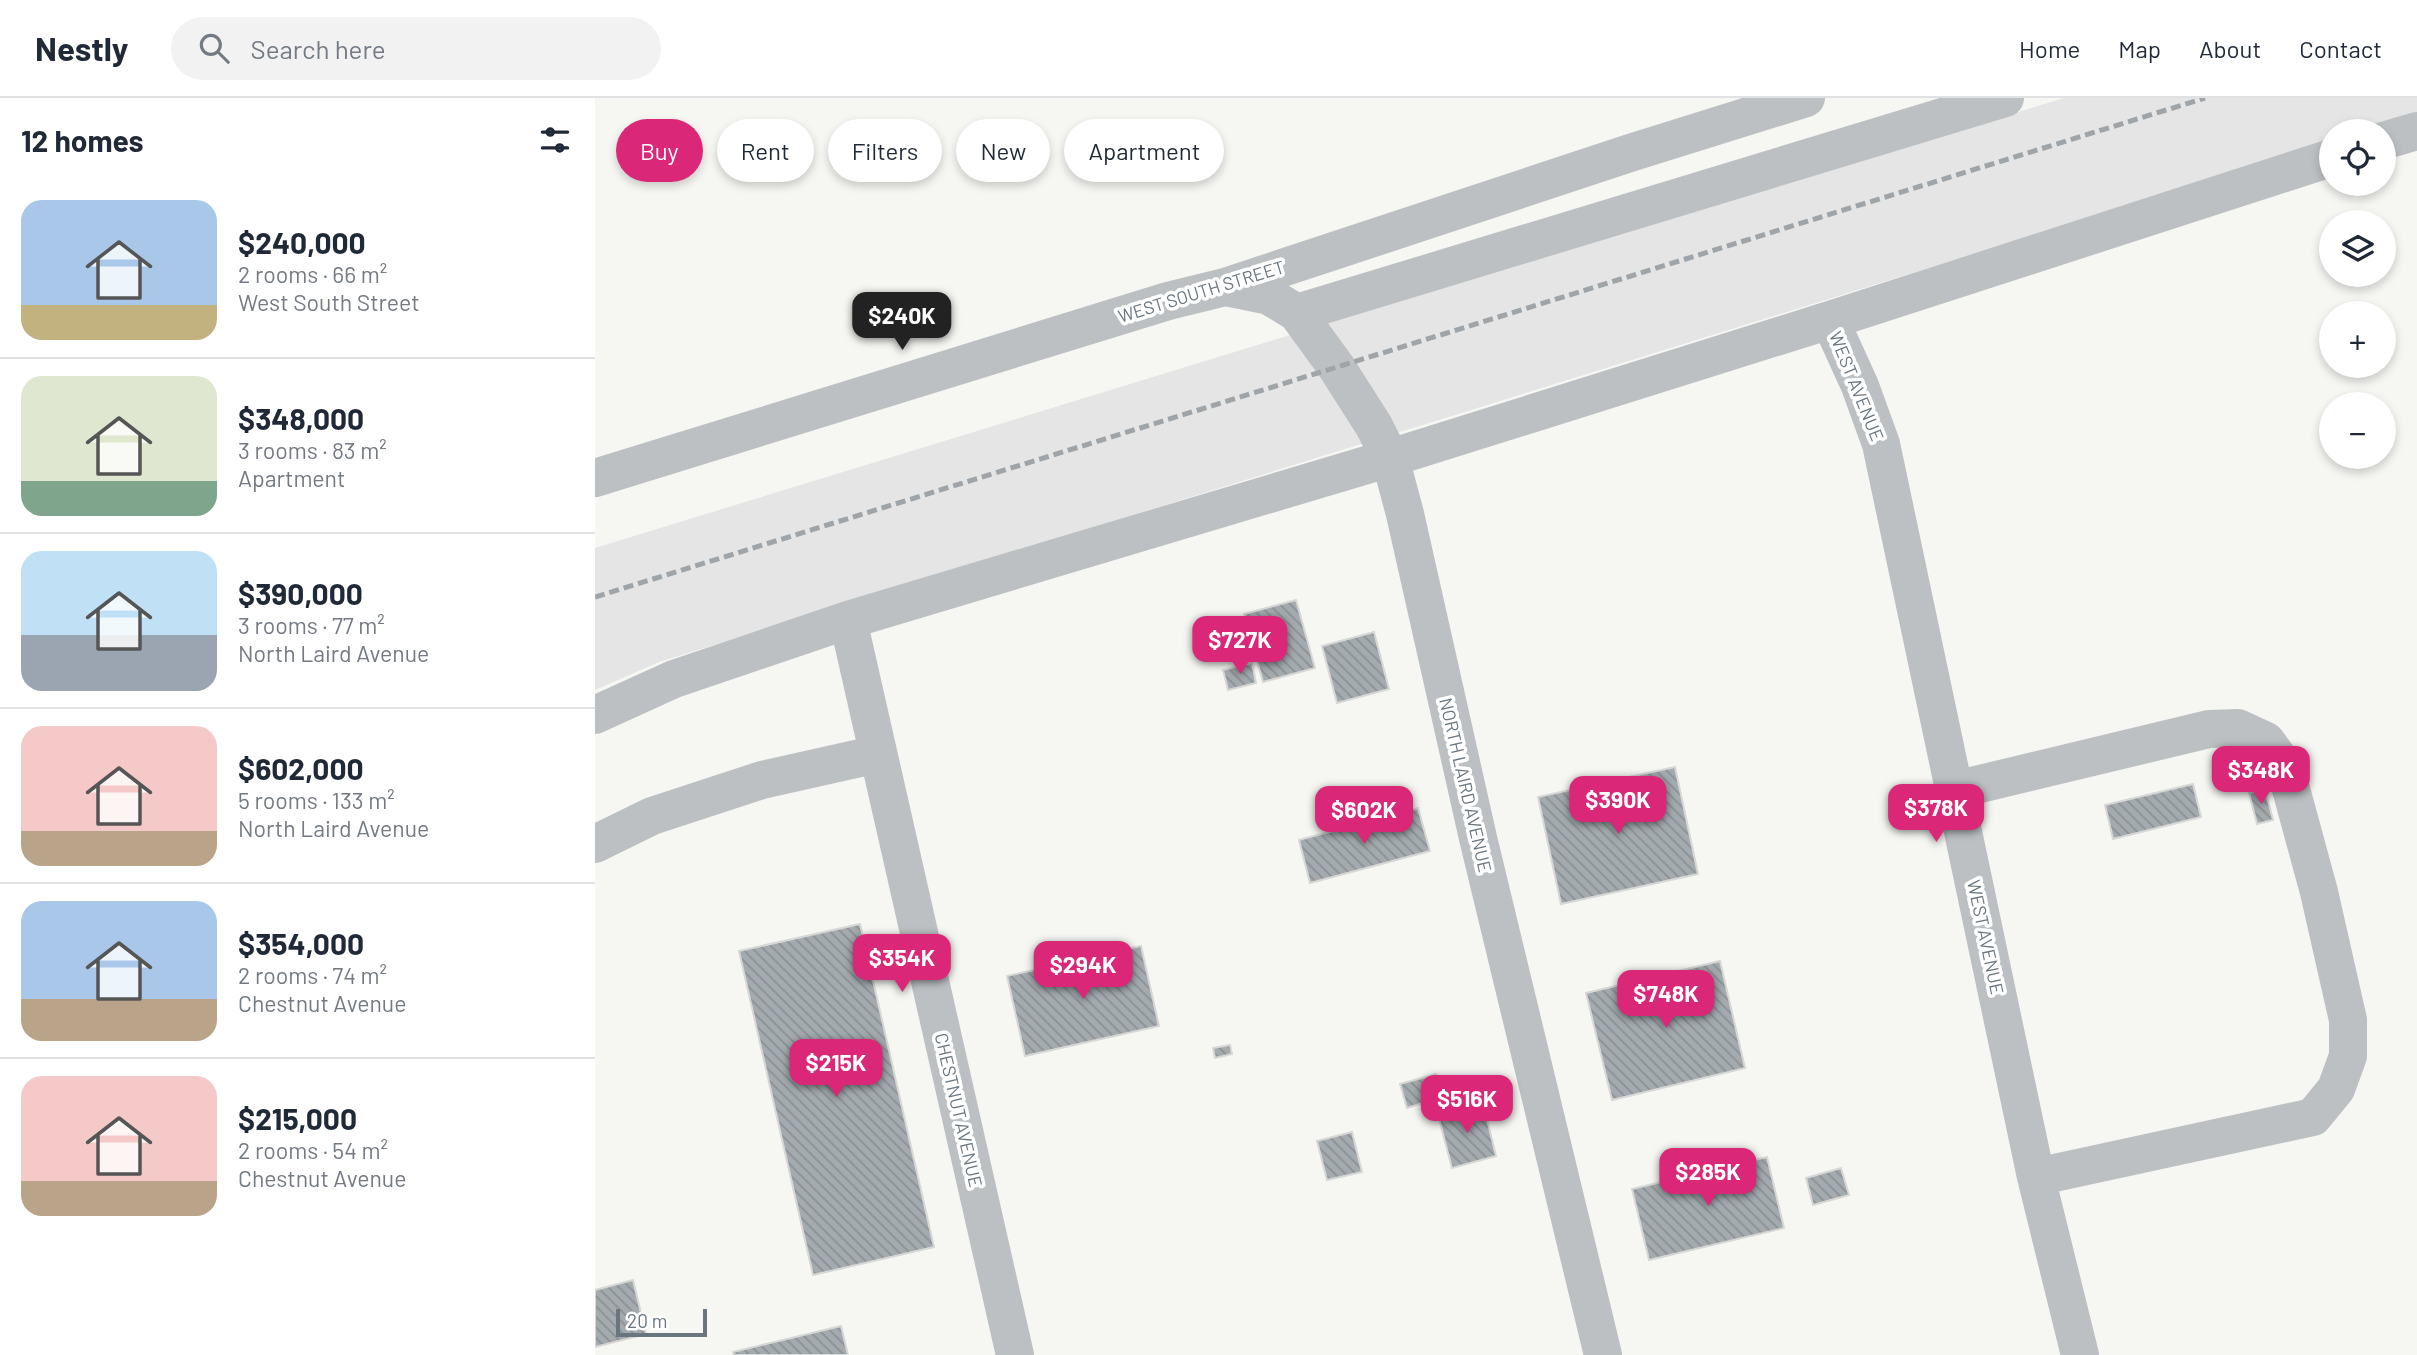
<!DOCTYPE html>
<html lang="en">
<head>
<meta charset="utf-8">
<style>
	body { margin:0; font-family:Barlow,sans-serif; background:#f2f2f3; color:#1f2937; height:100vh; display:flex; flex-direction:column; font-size:26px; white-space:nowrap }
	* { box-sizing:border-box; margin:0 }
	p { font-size:23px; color:#747a83 }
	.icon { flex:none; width:38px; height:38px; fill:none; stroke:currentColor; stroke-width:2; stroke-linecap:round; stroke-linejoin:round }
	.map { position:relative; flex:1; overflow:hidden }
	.sheet { display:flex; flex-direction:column; background:#fff; width:595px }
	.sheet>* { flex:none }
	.banner { position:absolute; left:21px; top:21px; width:665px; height:63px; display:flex; gap:14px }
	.fabs { position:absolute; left:1724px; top:21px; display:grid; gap:14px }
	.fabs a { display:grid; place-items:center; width:77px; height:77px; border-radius:50%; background:#fff; box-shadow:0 4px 10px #0003; font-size:35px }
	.scale { position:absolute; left:21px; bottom:18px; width:91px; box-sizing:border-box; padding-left:7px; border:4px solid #697680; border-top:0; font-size:19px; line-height:24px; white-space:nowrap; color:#697680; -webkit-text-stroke:5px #fff; paint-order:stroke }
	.price { position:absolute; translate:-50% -60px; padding:0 16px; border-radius:14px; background:#db2777; color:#fff; font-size:23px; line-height:46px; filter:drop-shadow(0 2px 4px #0008) }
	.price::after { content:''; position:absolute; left:50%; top:42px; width:21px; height:16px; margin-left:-10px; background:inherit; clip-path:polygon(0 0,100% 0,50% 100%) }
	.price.current { background:#222; color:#fff }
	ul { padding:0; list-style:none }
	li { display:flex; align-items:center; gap:21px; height:175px; padding:0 21px }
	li+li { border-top:2px solid #e0e1e3 }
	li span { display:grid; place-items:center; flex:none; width:196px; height:140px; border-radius:21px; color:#555 }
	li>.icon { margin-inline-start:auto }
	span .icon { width:84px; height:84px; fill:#fffc; stroke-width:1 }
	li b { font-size:30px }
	h2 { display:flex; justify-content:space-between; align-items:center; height:84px; padding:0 21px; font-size:30px }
	.pill { padding:0 24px; border-radius:32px; background:#fff; box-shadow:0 4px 10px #0003; font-size:24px; line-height:63px }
	.pill.current { background:#db2777; color:#fff }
	header { display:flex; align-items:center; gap:42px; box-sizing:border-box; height:98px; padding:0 35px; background:#fff; border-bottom:2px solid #e0e1e3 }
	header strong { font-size:33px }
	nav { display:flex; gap:38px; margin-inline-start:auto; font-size:24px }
	.search { width:490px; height:63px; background:#f2f2f3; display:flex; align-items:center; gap:18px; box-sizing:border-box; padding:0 24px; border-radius:38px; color:#747a83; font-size:26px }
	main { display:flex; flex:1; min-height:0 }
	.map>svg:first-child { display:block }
</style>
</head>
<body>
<header>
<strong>Nestly</strong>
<div class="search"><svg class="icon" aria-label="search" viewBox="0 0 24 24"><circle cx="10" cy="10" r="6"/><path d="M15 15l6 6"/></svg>Search here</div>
<nav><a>Home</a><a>Map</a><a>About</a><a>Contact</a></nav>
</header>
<main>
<section class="sheet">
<h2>12 homes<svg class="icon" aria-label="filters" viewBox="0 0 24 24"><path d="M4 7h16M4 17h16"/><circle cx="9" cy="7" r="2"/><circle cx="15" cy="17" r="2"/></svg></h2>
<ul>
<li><span style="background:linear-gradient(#a9c7e8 75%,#c2b280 0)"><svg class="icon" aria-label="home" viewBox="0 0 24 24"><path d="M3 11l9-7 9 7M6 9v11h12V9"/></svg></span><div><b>$240,000</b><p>2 rooms · 66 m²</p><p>West South Street</p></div></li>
<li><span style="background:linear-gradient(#dfe7d0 75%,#7fa58c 0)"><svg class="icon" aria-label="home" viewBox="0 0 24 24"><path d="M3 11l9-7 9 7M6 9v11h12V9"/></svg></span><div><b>$348,000</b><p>3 rooms · 83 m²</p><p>Apartment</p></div></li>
<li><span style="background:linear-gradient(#bfe0f5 60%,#9aa5b1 0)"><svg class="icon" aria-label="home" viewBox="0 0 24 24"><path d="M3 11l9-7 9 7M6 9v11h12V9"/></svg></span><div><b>$390,000</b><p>3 rooms · 77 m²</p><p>North Laird Avenue</p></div></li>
<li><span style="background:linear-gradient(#f6c9c9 75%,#b9a48a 0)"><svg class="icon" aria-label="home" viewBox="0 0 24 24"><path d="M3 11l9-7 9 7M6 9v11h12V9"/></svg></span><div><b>$602,000</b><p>5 rooms · 133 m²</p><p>North Laird Avenue</p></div></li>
<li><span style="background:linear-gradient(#a9c7e8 70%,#b9a48a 0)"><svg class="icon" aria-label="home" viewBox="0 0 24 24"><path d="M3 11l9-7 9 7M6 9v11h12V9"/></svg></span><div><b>$354,000</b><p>2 rooms · 74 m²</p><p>Chestnut Avenue</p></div></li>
<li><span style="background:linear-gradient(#f6c9c9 75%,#b9a48a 0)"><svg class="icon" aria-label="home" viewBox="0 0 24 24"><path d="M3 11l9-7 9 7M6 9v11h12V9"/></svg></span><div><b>$215,000</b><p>2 rooms · 54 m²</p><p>Chestnut Avenue</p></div></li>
</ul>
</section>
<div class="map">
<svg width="1822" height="1257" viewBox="0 0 1822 1257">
	<defs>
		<pattern id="building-back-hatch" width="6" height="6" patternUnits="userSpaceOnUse" patternTransform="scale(1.75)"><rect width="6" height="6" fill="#a4abaf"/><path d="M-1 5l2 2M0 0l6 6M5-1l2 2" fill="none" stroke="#8a9094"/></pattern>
	</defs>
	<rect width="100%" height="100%" fill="#f6f6f3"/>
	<path fill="#e4e5e4" d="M1469 0H1822V19L1775 33H1736V45L64 564 0 592V450Z"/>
	<path fill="url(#building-back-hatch)" stroke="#d7d7d6" stroke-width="2" d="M701 502 720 570 668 584 649 516Z
		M779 534 794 591 742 605 727 548Z
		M657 565 661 585 633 592 628 572Z
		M1080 669 1103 776 966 806 943 699Z
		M1598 686 1606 719 1518 741 1510 707Z
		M1670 691 1678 722 1662 726 1654 695Z
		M823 710 835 753 715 785 704 742Z
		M265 826 339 1149 218 1177 144 853Z
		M546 848 564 928 430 958 412 878Z
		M1125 863 1150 970 1017 1002 991 895Z
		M635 947 637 956 620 960 618 950Z
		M841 976 847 999 812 1010 805 986Z
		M888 1005 901 1058 857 1070 843 1017Z
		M757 1034 767 1074 732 1082 722 1043Z
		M1172 1059 1189 1130 1054 1162 1037 1091Z
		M1246 1070 1254 1097 1218 1107 1211 1080Z
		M38 1182 51 1236 0 1249V1192Z
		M246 1228 253 1257H139L138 1254Z"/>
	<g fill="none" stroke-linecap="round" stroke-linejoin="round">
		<path stroke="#bcc0c2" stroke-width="38" d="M1788 43 1822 33
			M630 189 674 198 702 215 742 270 779 328 795 360 810 416 883 740 1008 1257
			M702 215 1410 0
			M1235 222 1265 288 1286 346 1441 1079 1485 1257
			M0 380 573 203 630 189 1035 55 1211 0
			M253 522 420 1257
			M0 617 79 581 253 522 795 360 1235 222 1736 60
			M1360 692 1614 631 1643 630 1671 643 1690 669 1724 794 1753 922V958L1741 991 1718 1019 1441 1079
			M0 746 57 718 167 682 283 656"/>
		<path stroke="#9ea4a8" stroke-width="5" stroke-dasharray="10 5" stroke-linecap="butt" d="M0 499 1610 0"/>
	</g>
	<g text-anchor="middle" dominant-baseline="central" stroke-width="7" stroke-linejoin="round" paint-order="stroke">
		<g font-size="18" fill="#697680" stroke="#fff">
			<text transform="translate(606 193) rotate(-17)">WEST SOUTH STREET</text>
			<text transform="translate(1262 288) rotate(68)">WEST AVENUE</text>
			<text transform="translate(871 687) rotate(77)">NORTH LAIRD AVENUE</text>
			<text transform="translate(1391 839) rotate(78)">WEST AVENUE</text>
			<text transform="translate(364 1012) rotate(77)">CHESTNUT AVENUE</text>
		</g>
	</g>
</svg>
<div class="fabs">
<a><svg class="icon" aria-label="locate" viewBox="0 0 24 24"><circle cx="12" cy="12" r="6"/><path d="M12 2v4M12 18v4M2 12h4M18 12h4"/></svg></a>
<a><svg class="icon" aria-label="layers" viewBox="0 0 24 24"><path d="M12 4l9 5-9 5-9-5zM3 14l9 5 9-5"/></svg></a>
<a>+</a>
<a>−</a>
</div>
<div class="scale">20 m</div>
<b class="price current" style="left:307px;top:254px">$240K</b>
<b class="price" style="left:645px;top:578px">$727K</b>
<b class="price" style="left:1666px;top:708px">$348K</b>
<b class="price" style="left:1023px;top:738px">$390K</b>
<b class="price" style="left:1341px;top:746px">$378K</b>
<b class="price" style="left:769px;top:748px">$602K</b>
<b class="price" style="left:307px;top:896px">$354K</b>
<b class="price" style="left:488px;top:903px">$294K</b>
<b class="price" style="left:1071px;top:932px">$748K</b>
<b class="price" style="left:241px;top:1001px">$215K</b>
<b class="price" style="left:872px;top:1037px">$516K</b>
<b class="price" style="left:1113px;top:1110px">$285K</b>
<div class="banner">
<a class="pill current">Buy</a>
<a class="pill">Rent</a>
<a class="pill">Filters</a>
<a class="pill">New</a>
<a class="pill">Apartment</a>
</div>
</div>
</main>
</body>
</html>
